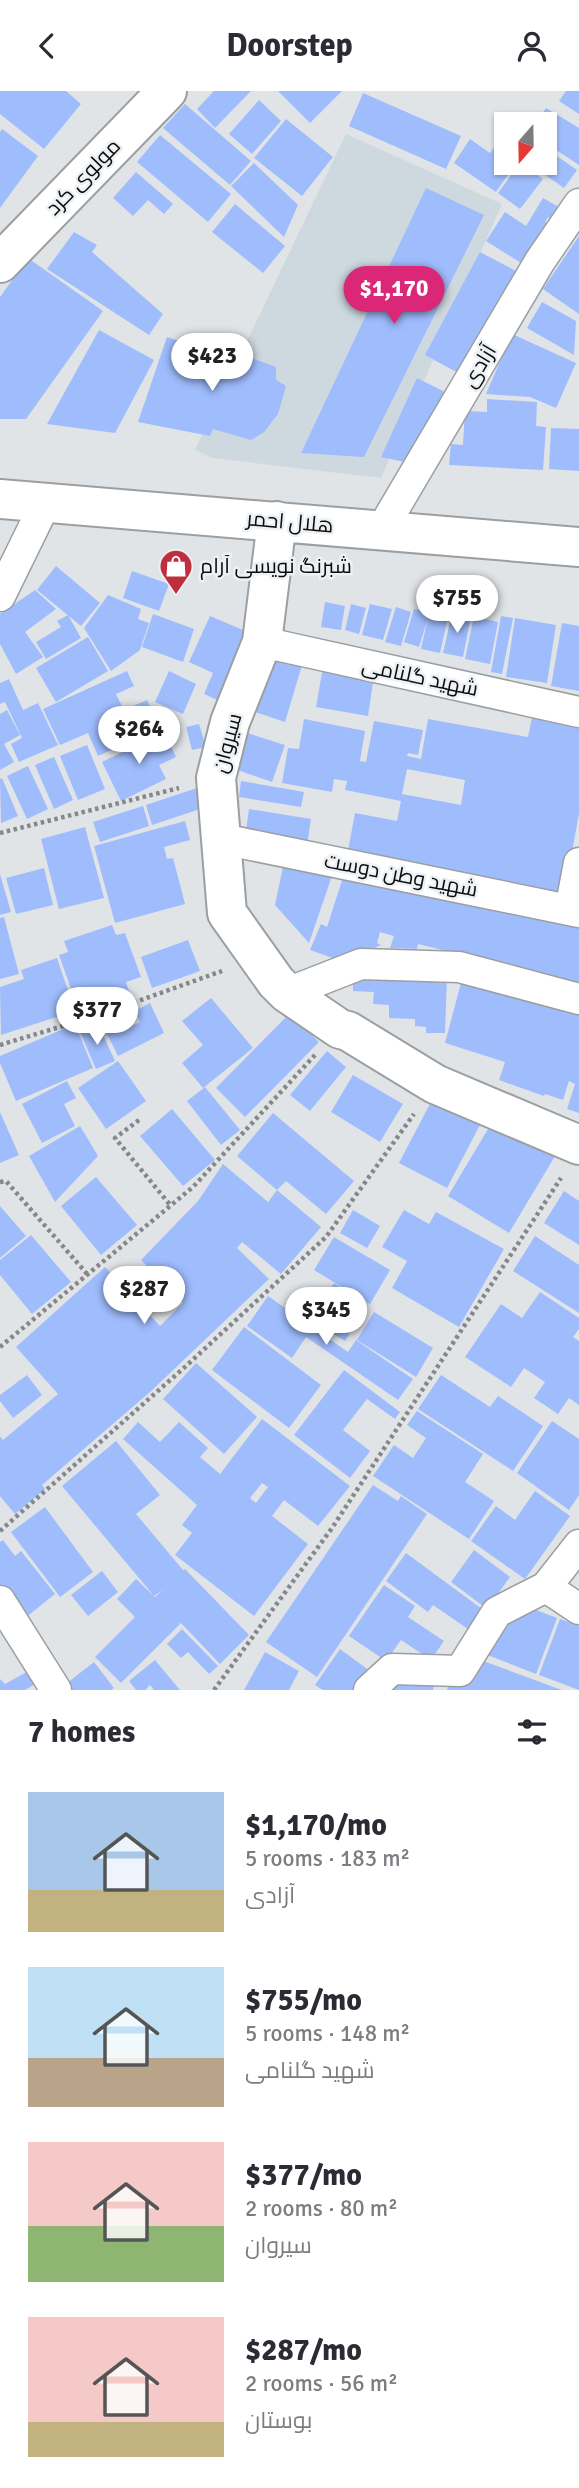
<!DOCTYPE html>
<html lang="en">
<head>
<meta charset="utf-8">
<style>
	body { margin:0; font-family:Signika,Cairo,sans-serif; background:#f2f2f3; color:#2b2b33; height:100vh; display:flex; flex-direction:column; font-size:26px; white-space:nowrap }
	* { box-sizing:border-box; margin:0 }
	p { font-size:23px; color:#7c7c81 }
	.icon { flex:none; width:38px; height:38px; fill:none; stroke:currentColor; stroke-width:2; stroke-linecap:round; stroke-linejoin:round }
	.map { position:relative; height:1599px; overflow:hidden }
	.panel { display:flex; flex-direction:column; background:#fff; flex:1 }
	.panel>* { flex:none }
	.needle { width:46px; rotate:200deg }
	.controls { position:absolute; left:494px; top:21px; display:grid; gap:14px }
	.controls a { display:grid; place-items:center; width:63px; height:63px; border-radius:0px; background:#fff; box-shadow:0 2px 5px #0004; font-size:35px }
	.price { position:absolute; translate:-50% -60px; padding:0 16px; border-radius:24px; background:#fff; color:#222; font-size:23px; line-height:46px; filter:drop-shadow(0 2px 4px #0008) }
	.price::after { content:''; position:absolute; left:50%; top:42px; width:21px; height:16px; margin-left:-10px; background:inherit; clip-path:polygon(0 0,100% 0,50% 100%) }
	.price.active { background:#db2777; color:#fff }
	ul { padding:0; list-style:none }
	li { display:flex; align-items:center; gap:21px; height:175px; padding:0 28px }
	li span { display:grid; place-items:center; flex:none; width:196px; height:140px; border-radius:0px; color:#555 }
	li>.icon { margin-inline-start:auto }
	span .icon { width:84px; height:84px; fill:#fffc; stroke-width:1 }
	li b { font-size:30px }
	h2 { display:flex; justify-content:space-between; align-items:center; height:84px; padding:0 28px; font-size:30px }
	header { display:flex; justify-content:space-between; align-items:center; height:91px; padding:0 28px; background:#fff; font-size:32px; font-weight:700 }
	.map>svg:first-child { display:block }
</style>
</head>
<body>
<header><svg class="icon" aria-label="back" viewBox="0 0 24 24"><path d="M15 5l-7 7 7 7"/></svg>Doorstep<svg class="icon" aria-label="person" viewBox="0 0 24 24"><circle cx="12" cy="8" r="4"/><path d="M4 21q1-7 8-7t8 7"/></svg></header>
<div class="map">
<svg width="579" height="1599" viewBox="0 0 579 1599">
	<rect width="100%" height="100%" fill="#e1e4e7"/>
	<path fill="#cdd8df" d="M346 43 502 113 381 387 213 367 195 359Z"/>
	<path fill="#9fbcfd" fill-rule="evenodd" d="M0 0H66L81 13 44 58 0 23Z
		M214 0H251L215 37 197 18Z
		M278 0H342L310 32Z
		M566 0H579V23L559 10Z
		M363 2 461 45 446 78 349 35Z
		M259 9 281 30 252 63 229 43Z
		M185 13 251 70 230 94 163 37Z
		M546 17 579 37V74L544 51V33H535Z
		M286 28 333 66 302 105 254 67Z
		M2 38 38 65 0 117V41Z
		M506 40V72H516L496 101 454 72 470 48 490 62Z
		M160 44 231 103 208 131 137 71Z
		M544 56 577 79 564 97 528 72H544Z
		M254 72 298 114 284 146 231 95Z
		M520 72 543 88 520 118 498 102Z
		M136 81 173 113 164 123 148 109 133 125 113 107Z
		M426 97 484 124 364 366 301 362Z
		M543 107 564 119 556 131 548 126 545 131 552 135 546 145 540 142 521 172 486 150 505 121 526 135Z
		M235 113 285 155 263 182 212 141Z
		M74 141 97 154 92 161 163 223 149 244 47 178Z
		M579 145V223L543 198Z
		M480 161 516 180 460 283 425 264Z
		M28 167 103 220 26 328H0V206Z
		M542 211 576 230 574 264 527 237Z
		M99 239 154 269 115 342 47 333Z
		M512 243 576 272 556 317 530 306 486 303Z
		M167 246 236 269 238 262 276 276V289L286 295 278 323 264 341 251 349 213 338 210 345 138 331Z
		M417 287 445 301 409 372 381 366Z
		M487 308 537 311 536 335 546 336 543 379 449 374 451 353 463 354 465 320 487 321Z
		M551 337 579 338V380L549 378Z
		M56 475 100 512 81 535 37 499Z
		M132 480 169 493 159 520 123 507Z
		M35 499 56 518 25 541 43 566 16 583 0 553V523Z
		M108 504 141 518 138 528 149 532 140 559 111 580 84 537Z
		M325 511 345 515 341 539 321 536Z
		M351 513 366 517 359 543 345 539Z
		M370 513 392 518 383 549 362 544Z
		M396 516 411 521 401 555 385 551Z
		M414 518 448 526 440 562 421 558 428 527 419 556 404 551Z
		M452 522 471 526 463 566 443 562Z
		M153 523 194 538 183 571 142 556Z
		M68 524 81 547 46 568 36 551 61 536 57 530Z
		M210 525 257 545 226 613 204 603 213 582 189 571Z
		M474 525 498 531 490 573 465 568Z
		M501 525 513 527 502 583 491 581Z
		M515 527 556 534 547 592 506 586Z
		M562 532 579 535V600L551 595Z
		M88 546 108 580 56 611 36 577Z
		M273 563 303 571 285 631 255 621Z
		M323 576 374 585 368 625 316 616Z
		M127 580 134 595 116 603 124 619 147 609 160 637 98 665 88 642 60 654 43 618Z
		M169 580 196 593 183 623 155 611Z
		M9 588 23 619 38 612 58 654 19 671 11 653 22 647 5 611 0 613V592Z
		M7 619 20 644 4 653 14 671 0 679V623Z
		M533 621 579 630V722L564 806 347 765 355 722 397 730 401 710 345 699 347 690 334 688 332 701 282 692 288 657 299 658 304 628 365 640 360 670 366 671 374 630 423 639 418 664 408 662 407 665 421 668 428 628 528 646ZM407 678 465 689 461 714 402 703Z
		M199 633 206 656 192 659 186 636Z
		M241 640 285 654 272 691 229 676Z
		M164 641 176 666 159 674 166 688 121 710 102 671Z
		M87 654 105 698 78 709 60 665Z
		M54 666 73 709 54 718 35 674Z
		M28 675 48 718 27 728 7 685Z
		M2 687 18 725 1 732 0 688Z
		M241 690 304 701 301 716 239 706Z
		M200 696 206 716 152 734 146 714Z
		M143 715 149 735 100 751 93 731Z
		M249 718 311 728 307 755 245 746Z
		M185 730 190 749 164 756 167 768 173 767 185 813 115 832 94 755Z
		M85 736 104 807 59 818 41 748Z
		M285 766 333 782 309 852 275 814Z
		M44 777 53 814 16 823 6 787Z
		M345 780 579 828V892L418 853 417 858 390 857 394 845 380 841 377 852 381 854 344 871 310 859 321 833 327 836Z
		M0 783 11 821 0 824Z
		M4 826 19 883 0 888V827Z
		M112 834 116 844 125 842 141 886 126 891 131 906 80 923 59 864 68 861 64 850Z
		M188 849 200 880 152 897 141 866Z
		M57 867 75 920 1 944 0 896 24 888 21 879Z
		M353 881 447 884 445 942H426V936L415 935V928L389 927V914L373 913 374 901 353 900Z
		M461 892 579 913V1022L567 1018 575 993 569 990 563 1009 545 1003 544 1005 499 989 505 971 445 952Z
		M211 907 253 957 203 997 182 972 203 954 182 930Z
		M150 912 164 942 118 965 103 935 119 928 124 939 140 931 135 920Z
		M290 922 319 951 245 1026 216 997Z
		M75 933 93 977 16 1010 0 972V965Z
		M98 933 115 970 96 978 80 941Z
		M327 960 346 976 310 1020 290 1004Z
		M118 970 146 1010 106 1038 78 997Z
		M353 984 403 1013 380 1051 331 1021Z
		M67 990 76 1007 64 1013 75 1035 42 1052 22 1013Z
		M205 996 240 1039 221 1054 187 1010Z
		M433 1007 481 1032 447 1097 399 1072Z
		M172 1018 215 1069 183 1095 140 1045Z
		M0 1021 19 1064 0 1072Z
		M273 1022 354 1090 326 1123 286 1090 277 1099 237 1065Z
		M494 1028 555 1065 509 1142 448 1105Z
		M80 1035 98 1065 55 1111 29 1065Z
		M223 1073 268 1111 277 1099 321 1136 281 1183 242 1151 237 1157 269 1188 150 1301 42 1394 45 1398 15 1423 0 1405V1345L3 1349 58 1303 16 1256 105 1176 160 1235 183 1212 141 1169 198 1110Z
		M96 1086 137 1134 101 1164 61 1115Z
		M564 1100 579 1110V1154L544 1132Z
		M0 1115 26 1145 0 1167Z
		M353 1119 380 1135 367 1157 340 1142Z
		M404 1119 429 1133 436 1121 504 1158 459 1236 392 1197 407 1170 382 1156Z
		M31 1144 71 1191 32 1223 0 1184V1169Z
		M535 1145 579 1174V1222L513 1180Z
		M334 1146 390 1179 370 1213 314 1179Z
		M334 1192 367 1213 345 1250 311 1229Z
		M540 1201 579 1227V1238L573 1246 579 1250V1314L569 1307 558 1323 534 1307 545 1291 524 1277 511 1296 465 1266 501 1213 522 1227Z
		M268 1205 348 1261 356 1249 413 1288 398 1309 306 1246 292 1267 247 1235Z
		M374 1221 433 1257 416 1286 357 1249Z
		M244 1236 321 1294 289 1337 212 1279Z
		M196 1272 257 1326 224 1363 163 1308Z
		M344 1279 400 1321 395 1328 367 1308 343 1339 370 1360 350 1387 294 1344Z
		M27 1284 42 1304 13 1327 0 1310V1304Z
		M441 1284 490 1316 498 1305 543 1335 513 1380 418 1318Z
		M417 1320 483 1363 465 1391 494 1410 469 1448 373 1385 394 1354 413 1367 426 1347 407 1334Z
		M262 1328 350 1395 318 1435 284 1409 272 1425 308 1453 254 1525 175 1464 192 1442 182 1434 197 1414 123 1348 138 1331 160 1351 179 1331 208 1357 200 1366 220 1383ZM262 1392 268 1396 256 1412 250 1407Z
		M552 1330 579 1348V1404L569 1419 517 1382Z
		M116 1350 160 1404 136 1423 183 1479 185 1478 249 1544 220 1573 181 1532 121 1592 95 1566 135 1526 117 1508 136 1488 155 1506 163 1499 154 1505 62 1395Z
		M373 1394 398 1410 401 1405 427 1423 317 1586 266 1551Z
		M535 1400 570 1425 525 1488 471 1450 496 1415 515 1429Z
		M45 1416 93 1481 60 1506 11 1441Z
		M3 1449 15 1465 21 1460 55 1503 25 1527 0 1495V1451Z
		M474 1459 510 1486 487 1518 451 1491Z
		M406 1462 482 1518 468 1538 433 1514 428 1521 386 1490Z
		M102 1480 118 1501 88 1525 71 1504Z
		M384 1494 415 1515 408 1526 444 1550 431 1569 401 1549 386 1570 349 1545Z
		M523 1514 557 1527 536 1583 485 1563 500 1525Z
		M560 1528 579 1535V1599L539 1584Z
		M182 1538 218 1575 209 1583 188 1561 181 1567 167 1553Z
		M340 1558 370 1580 357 1599H323L315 1594Z
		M265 1561 299 1580 289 1599H244Z
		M475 1567 562 1599H447L451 1588Z
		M155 1569 180 1599H154L150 1594 145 1599H136L129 1590Z
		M94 1571 114 1597 111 1599H65L62 1596Z
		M32 1578 40 1590 25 1599H0V1588L5 1593Z
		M393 1582 435 1589 433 1599H390Z"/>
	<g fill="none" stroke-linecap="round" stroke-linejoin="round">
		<defs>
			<path id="street" d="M382 438 540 170 579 113
				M0 505 46 411
				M262 551 579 621
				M222 748 579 821
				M570 819 579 772
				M287 902 361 873 459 876 579 908
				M546 1496 579 1518
				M0 1510 56 1599
				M369 1599 392 1578 460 1580 497 1521 546 1496 579 1454"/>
			<path id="secondary" d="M0 172 167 0
				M0 408 579 456
				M277 430 262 551 230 631 216 687 227 822 276 891 287 902 340 938 348 940 435 993 579 1054"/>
		</defs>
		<use href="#street" stroke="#9c9fa1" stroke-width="33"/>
		<use href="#secondary" stroke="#9c9fa1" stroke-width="42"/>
		<path stroke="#858789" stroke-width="4.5" stroke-dasharray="3.5 3.5" stroke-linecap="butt" d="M0 742 179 697
			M0 954 99 924 222 880
			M139 1029 115 1047 171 1115
			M0 1091 6 1090 88 1184
			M0 1256 193 1096 315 964
			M0 1440 186 1275 326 1146 414 1023
			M214 1599 332 1437 561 1087"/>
		<use href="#street" stroke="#fff" stroke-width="30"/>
		<use href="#secondary" stroke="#fff" stroke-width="38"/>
	</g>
	<defs>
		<symbol id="shop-pin" viewBox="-11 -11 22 30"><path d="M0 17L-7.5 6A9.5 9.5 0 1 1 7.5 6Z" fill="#bf2e3d" stroke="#eef1f4"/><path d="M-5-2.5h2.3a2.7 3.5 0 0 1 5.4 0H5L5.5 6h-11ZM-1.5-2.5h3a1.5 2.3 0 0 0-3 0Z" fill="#fff"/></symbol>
	</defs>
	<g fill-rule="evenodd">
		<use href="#shop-pin" x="157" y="456" width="38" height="52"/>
	</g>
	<g text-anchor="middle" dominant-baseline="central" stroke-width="5" stroke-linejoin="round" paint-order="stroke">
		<g font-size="21" fill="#0b0c0c" stroke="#eef1f4">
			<text transform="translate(83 86) rotate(-46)">مولوی کرد</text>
			<text transform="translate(479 275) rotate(-59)">آزادی</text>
			<text transform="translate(290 431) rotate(5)">هلال احمر</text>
			<text transform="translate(420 586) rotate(12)">شهید گلنامی</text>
			<text transform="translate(227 652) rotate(-75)">سیروان</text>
			<text transform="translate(401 784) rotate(11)">شهید وطن دوست</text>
		</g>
		<g font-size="21" fill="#0b0c0c" stroke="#eef1f4" text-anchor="start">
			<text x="200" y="475">شبرنگ نویسی آرام</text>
		</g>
	</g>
</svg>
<div class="controls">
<a><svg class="needle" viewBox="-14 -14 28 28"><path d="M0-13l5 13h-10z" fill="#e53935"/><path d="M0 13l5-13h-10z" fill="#7c7c81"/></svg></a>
</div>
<b class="price active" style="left:394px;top:235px">$1,170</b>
<b class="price" style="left:212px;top:302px">$423</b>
<b class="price" style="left:457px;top:544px">$755</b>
<b class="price" style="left:139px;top:675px">$264</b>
<b class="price" style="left:97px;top:956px">$377</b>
<b class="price" style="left:144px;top:1235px">$287</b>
<b class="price" style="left:326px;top:1256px">$345</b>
</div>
<section class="panel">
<h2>7 homes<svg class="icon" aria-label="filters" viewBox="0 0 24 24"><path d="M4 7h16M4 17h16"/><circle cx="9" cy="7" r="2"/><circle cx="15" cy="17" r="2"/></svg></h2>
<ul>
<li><span style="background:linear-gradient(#a9c7e8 70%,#c2b280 0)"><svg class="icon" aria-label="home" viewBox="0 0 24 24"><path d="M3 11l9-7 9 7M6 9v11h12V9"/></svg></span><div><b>$1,170/mo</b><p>5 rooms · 183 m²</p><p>آزادی</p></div></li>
<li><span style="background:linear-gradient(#bfe0f5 65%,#b9a48a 0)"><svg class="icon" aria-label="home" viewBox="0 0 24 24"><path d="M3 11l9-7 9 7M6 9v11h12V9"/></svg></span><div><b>$755/mo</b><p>5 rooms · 148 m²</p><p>شهید گلنامی</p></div></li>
<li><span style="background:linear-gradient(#f6c9c9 60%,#8fb573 0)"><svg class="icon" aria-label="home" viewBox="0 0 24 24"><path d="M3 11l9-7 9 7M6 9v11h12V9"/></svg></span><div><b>$377/mo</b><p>2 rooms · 80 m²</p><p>سیروان</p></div></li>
<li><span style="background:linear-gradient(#f6c9c9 75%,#c2b280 0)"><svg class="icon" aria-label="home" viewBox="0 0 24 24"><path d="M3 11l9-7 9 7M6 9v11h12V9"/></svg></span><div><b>$287/mo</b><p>2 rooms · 56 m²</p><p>بوستان</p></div></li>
</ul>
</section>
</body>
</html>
